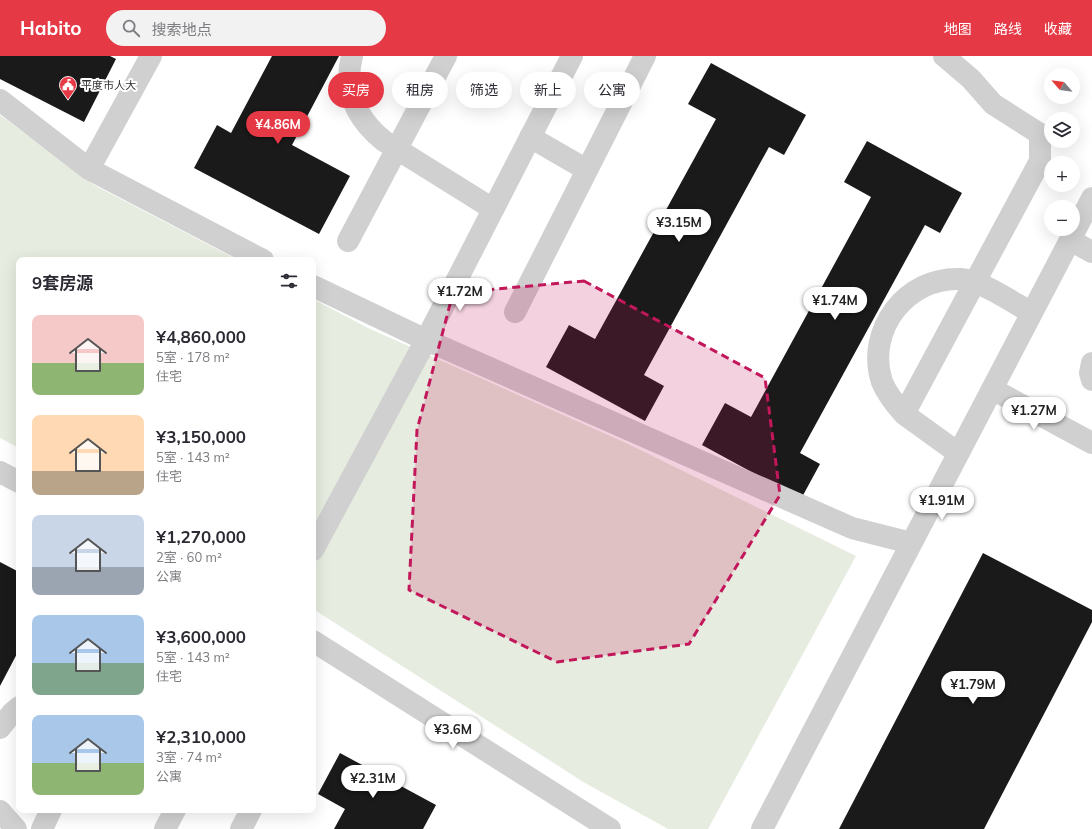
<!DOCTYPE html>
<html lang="zh">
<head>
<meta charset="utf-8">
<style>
	body { margin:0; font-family:Mulish,"Noto Sans SC",sans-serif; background:#f2f2f3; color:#2b2b33; height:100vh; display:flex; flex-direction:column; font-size:15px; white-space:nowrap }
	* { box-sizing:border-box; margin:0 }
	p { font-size:13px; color:#7c7c81 }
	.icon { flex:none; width:22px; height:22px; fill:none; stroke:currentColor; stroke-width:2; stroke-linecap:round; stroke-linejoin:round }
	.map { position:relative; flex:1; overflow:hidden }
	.sheet { position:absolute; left:16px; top:201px; width:300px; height:556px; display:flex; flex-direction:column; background:#fff; border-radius:8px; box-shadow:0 4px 16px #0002 }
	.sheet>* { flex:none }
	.banner { position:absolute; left:328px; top:16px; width:380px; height:36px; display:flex; gap:8px }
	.needle { width:26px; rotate:298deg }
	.controls { position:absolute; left:1044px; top:12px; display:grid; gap:8px }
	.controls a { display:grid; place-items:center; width:36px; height:36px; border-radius:50%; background:#fff; box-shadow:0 4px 16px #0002; font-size:20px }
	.price { position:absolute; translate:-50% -34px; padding:0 9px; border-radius:14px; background:#fff; color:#222; font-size:13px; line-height:26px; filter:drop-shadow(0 1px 2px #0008) }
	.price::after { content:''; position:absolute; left:50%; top:24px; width:12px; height:9px; margin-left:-6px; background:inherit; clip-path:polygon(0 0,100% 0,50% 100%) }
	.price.on { background:#e63946; color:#fff }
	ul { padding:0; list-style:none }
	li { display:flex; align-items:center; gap:12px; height:100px; padding:0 16px }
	li span { display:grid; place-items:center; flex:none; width:112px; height:80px; border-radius:8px; color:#555 }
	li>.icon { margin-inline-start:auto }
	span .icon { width:48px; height:48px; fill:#fffc; stroke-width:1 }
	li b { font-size:17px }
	h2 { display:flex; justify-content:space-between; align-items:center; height:48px; padding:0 16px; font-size:17px }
	.pill { padding:0 14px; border-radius:18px; background:#fff; box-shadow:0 4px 16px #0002; font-size:14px; line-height:36px }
	.pill.on { background:#e63946; color:#fff }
	header { display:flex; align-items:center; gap:24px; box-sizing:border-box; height:56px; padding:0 20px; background:#e63946; color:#fff }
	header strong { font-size:19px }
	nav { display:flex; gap:22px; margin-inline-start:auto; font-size:14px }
	.search { width:280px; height:36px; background:#f2f2f3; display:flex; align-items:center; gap:10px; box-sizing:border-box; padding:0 14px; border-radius:22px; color:#7c7c81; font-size:15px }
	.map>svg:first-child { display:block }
</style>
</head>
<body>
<header>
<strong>Habito</strong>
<div class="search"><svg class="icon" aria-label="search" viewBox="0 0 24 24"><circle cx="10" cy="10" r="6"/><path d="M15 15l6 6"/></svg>搜索地点</div>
<nav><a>地图</a><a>路线</a><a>收藏</a></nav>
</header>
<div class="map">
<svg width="1092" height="773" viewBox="0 0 1092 773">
	<rect width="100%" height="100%" fill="#fff"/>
	<path fill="#e6ecdf" d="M0 59 94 129 238 204H19V392L0 382Z
		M313 243 368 272 626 387 856 500 708 773H668L585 727 313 553Z"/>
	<path fill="#1a1a1a" d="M0 0H110L116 3 84 66 0 23Z
		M272 0H339L292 89 350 120 319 178 194 112 217 69 231 77Z
		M711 7 806 59 784 99 769 91 644 319 664 330 645 365 546 311 569 269 595 283 716 63 688 48Z
		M867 85 962 137 940 177 925 169 800 397 820 408 801 443 702 389 725 347 751 361 871 141 844 126Z
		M983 497 1092 554V566L984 773H839Z
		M0 506 19 516V594L0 630Z
		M340 697 436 749 423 773H334L345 753 318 738Z"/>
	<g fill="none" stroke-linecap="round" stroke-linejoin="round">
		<path stroke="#d0d0d0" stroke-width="22" d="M352 0C343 35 357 63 384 85L493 153
			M944 0 971 23 993 48 1040 78V105L904 358 958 397
			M0 44 89 113 263 204
			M530 81 587 114
			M89 113 151 0
			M1070 184 1092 196
			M348 185 446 0
			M313 230 426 284 852 472 911 487
			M515 256 645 0
			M1092 307 1090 317 1092 324
			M992 333 1092 387
			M904 358C895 348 887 338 882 326 865 274 907 220 961 223 982 225 1012 246 1032 257
			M0 416 19 426
			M313 494 426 284 572 0
			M313 585 610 773
			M0 672 12 657 19 651
			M0 755 16 773
			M42 773 51 754
			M165 773 175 754
			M241 773 251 754
			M762 773 1092 142"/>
	</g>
	<path fill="#c2185b" fill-opacity="0.2" stroke="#c2185b" stroke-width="3" stroke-dasharray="8 5" stroke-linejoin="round" d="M584 225 765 322 780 439 689 588 557 606 409 534 417 374 453 237Z"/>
	<defs>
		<symbol id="civic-pin" viewBox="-11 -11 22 30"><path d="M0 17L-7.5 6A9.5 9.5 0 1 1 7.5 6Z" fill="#e63946" stroke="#fff"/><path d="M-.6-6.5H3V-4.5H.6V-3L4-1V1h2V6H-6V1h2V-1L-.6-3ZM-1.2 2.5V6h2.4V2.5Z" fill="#fff"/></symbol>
	</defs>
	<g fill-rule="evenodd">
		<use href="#civic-pin" x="58" y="19" width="20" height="27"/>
	</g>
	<g text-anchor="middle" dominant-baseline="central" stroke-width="4" stroke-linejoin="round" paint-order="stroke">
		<g font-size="11" fill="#333" stroke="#fff" text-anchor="start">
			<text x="81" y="29">平度市人大</text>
		</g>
	</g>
</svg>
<div class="controls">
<a><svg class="needle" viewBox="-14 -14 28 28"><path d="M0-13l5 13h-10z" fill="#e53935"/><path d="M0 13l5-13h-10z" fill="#7c7c81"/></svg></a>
<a><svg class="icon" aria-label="layers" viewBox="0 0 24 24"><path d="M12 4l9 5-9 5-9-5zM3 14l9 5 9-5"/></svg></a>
<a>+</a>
<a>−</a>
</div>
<b class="price on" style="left:278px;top:89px">¥4.86M</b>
<b class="price" style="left:679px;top:187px">¥3.15M</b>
<b class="price" style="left:460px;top:256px">¥1.72M</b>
<b class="price" style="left:835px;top:265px">¥1.74M</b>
<b class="price" style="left:1034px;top:375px">¥1.27M</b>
<b class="price" style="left:942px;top:465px">¥1.91M</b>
<b class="price" style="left:973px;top:649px">¥1.79M</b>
<b class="price" style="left:453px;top:694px">¥3.6M</b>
<b class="price" style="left:373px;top:743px">¥2.31M</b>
<div class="banner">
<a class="pill on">买房</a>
<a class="pill">租房</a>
<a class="pill">筛选</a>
<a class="pill">新上</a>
<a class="pill">公寓</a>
</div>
<section class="sheet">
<h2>9套房源<svg class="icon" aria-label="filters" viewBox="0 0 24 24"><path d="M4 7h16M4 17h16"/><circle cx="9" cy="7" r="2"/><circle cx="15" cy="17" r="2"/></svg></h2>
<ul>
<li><span style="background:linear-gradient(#f6c9c9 60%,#8fb573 0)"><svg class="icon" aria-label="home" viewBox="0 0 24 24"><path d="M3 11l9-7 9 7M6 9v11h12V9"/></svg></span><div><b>¥4,860,000</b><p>5室 · 178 m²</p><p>住宅</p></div></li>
<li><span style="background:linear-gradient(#ffd9b3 70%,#b9a48a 0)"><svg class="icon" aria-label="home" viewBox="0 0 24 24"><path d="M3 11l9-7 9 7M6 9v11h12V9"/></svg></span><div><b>¥3,150,000</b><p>5室 · 143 m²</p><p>住宅</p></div></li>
<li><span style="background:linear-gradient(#c9d6e8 65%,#9aa5b1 0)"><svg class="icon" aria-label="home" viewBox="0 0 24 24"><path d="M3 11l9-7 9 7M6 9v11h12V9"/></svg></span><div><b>¥1,270,000</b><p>2室 · 60 m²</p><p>公寓</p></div></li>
<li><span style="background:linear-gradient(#a9c7e8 60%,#7fa58c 0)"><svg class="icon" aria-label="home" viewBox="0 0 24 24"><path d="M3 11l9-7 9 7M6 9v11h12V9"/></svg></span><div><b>¥3,600,000</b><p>5室 · 143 m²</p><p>住宅</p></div></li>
<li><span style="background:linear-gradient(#a9c7e8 60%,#8fb573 0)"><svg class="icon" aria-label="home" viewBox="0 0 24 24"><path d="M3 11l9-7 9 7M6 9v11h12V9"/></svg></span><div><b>¥2,310,000</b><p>3室 · 74 m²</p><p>公寓</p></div></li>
</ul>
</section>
</div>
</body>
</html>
